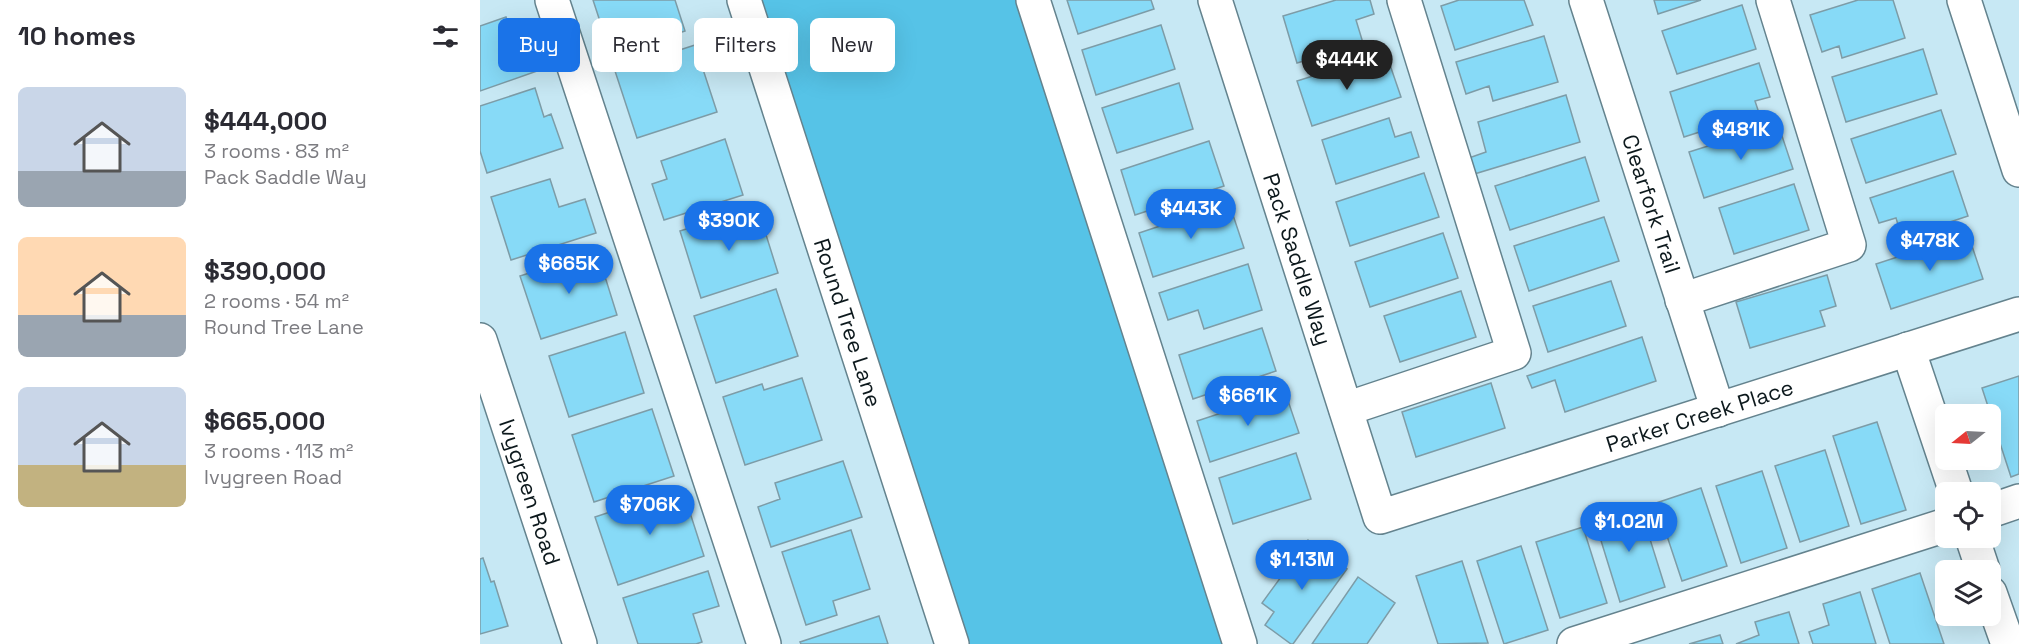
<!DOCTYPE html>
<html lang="en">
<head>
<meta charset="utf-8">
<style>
	body { margin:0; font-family:"Space Grotesk",sans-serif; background:#f7f7f7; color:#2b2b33; height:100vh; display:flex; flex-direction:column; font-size:22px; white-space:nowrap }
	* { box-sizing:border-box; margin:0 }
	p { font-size:20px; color:#7c7c81 }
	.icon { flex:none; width:33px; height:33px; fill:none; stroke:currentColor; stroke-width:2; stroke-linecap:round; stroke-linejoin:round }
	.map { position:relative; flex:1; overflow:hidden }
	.drawer { display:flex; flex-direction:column; background:#fff; width:480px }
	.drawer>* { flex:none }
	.guide { position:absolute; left:18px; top:18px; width:570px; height:54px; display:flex; gap:12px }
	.needle { width:39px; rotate:252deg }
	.controls { position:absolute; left:1455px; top:404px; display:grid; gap:12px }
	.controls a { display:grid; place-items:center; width:66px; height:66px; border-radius:9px; background:#fff; box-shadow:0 6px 24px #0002; font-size:30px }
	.price { position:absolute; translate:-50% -51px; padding:0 14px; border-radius:21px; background:#1a73e8; color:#fff; font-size:20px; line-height:39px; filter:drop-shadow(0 2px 3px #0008) }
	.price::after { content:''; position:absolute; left:50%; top:36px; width:18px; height:14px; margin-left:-9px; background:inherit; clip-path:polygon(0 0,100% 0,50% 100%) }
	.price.current { background:#222; color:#fff }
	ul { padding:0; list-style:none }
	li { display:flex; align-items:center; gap:18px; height:150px; padding:0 18px }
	li span { display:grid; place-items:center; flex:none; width:168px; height:120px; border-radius:9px; color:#555 }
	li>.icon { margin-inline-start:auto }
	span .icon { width:72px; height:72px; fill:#fffc; stroke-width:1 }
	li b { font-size:26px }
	h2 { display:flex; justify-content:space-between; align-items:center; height:72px; padding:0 18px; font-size:26px }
	.chip { padding:0 21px; border-radius:9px; background:#fff; box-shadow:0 6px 24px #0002; font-size:21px; line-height:54px }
	.chip.current { background:#1a73e8; color:#fff }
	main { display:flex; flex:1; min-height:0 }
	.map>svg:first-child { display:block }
</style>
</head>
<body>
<main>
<section class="drawer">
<h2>10 homes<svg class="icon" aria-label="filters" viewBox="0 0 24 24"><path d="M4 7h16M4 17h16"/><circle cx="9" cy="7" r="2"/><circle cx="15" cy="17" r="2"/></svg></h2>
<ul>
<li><span style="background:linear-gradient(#c9d6e8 70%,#9aa5b1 0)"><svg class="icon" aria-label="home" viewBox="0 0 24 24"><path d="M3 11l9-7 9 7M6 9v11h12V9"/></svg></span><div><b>$444,000</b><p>3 rooms · 83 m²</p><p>Pack Saddle Way</p></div></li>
<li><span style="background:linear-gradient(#ffd9b3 65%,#9aa5b1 0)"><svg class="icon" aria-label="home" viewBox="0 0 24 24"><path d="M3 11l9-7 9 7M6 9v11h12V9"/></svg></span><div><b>$390,000</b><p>2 rooms · 54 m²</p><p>Round Tree Lane</p></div></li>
<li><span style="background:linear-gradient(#c9d6e8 65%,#c2b280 0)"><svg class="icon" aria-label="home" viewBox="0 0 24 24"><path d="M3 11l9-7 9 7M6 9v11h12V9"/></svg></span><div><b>$665,000</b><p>3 rooms · 113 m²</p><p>Ivygreen Road</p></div></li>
</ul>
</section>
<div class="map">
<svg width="1539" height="644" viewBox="0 0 1539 644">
	<rect width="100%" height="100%" fill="#c7e8f4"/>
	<path fill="#56c3e7" d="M279 0H542L749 644H488Z"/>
	<path fill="#87daf7" stroke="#7d9ca7" stroke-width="1.5" d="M113 0H195L205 31 131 55Z
		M587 0H671L674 9 598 34Z
		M856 0H890L894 14 876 20 883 43 817 63 803 16Z
		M979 0H1044L1053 25 975 50 961 6Z
		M1174 0H1221L1178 14Z
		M1378 0H1413L1425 38 1362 58 1359 46 1342 52 1330 15Z
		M1262 5 1276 49 1197 74 1182 31Z
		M26 17 34 42 45 38 57 71 0 91V26Z
		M681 25 695 69 616 95 602 50Z
		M1064 36 1078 82 1013 101 1009 86 986 94 976 62Z
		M215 45 237 112 157 138 135 71Z
		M1443 49 1457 94 1366 122 1352 77Z
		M890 58 894 70 910 65 921 97 832 126 817 81Z
		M1279 63 1290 97 1275 101 1279 113 1204 137 1190 92Z
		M699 83 713 129 637 153 622 108Z
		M55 88 64 117 71 114 83 148 7 173 0 151V106Z
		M1086 95 1100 142 991 175 986 159 1006 152 998 122Z
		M1461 110 1476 154 1386 183 1371 139Z
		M909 118 915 137 931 132 939 157 856 184 842 140Z
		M1298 124 1313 169 1224 198 1209 152Z
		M245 139 263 195 184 220 172 184 187 179 181 161Z
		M729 141 744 186 655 215 641 170Z
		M1105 157 1119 201 1030 230 1015 186Z
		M1473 171 1488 216 1422 238 1416 218 1399 223 1390 198Z
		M944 173 959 217 870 246 856 202Z
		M70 179 79 207 105 199 116 233 31 260 11 197Z
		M1314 184 1329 230 1254 254 1239 208Z
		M749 203 764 248 673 277 659 233Z
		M277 206 298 273 221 298 200 231Z
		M1124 217 1139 261 1049 291 1034 246Z
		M963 233 978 278 890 307 875 262Z
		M1488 234 1503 279 1411 309 1396 264Z
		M117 251 137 315 61 339 40 276Z
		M768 264 782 310 724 329 718 310 688 320 679 293Z
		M1347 275 1356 306 1340 311 1345 326 1270 348 1256 302Z
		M1131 281 1146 326 1068 352 1053 306Z
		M296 289 318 356 236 383 214 316Z
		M981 291 996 337 920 362 904 316Z
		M782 328 796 371 713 399 699 355Z
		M145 332 164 393 89 417 69 356Z
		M1162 337 1176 381 1085 412 1075 380 1052 388 1047 376Z
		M1539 376V474L1531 477 1502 388Z
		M322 378 342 440 265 465 243 397 282 384 284 390Z
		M1011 383 1025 428 936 457 922 412Z
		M805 392 819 433 730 462 717 421Z
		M172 409 194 476 114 502 92 435Z
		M1397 422 1426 510 1381 524 1353 436Z
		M1345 450 1369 526 1320 542 1295 466Z
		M816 453 831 499 753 524 739 478Z
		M363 461 382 517 291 547 278 507 300 499 295 483Z
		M1282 471 1307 548 1261 563 1236 486Z
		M202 488 224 556 138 585 115 517Z
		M1221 488 1247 566 1202 581 1176 503Z
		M1159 504 1185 587 1140 602 1114 518Z
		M1103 527 1127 603 1080 618 1056 542Z
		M371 530 390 589 353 601 357 615 326 625 302 552Z
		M828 540 867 569 813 644H811L785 625 794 612 782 603Z
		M1041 546 1068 630 1024 644 997 561Z
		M3 558 11 582 14 581 28 626 0 634V559Z
		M982 561 1008 643 958 644 936 576Z
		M228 571 239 606 213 614 222 642 216 644H158L143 598Z
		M1440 573 1464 644H1410L1392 589Z
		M878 577 915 603 887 644H832Z
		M1380 592 1396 644H1333L1329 632 1349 625 1343 604Z
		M1309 612 1319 644H1256L1279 635 1275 622Z
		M399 616 408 644H321L320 642Z
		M1240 635 1243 644H1209Z"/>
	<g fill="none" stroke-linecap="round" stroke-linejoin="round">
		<defs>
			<g id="minor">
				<path d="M72 0 284 644"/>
				<path id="s1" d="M264 0 472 644"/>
				<path d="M553 0 760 644"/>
				<path id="s2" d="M735 0 900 517 1539 314"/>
				<path id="s3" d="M1106 0 1238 410"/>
				<path d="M1484 0 1539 170"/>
				<path d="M1202 300 1369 245 1293 0"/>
				<path id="s4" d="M0 340 100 644"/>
				<path d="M1428 349 1476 492"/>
				<path d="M866 409 1034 353 924 0"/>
				<path d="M1510 511 1539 501"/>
				<path d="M1492 537 1503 570"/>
				<path d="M1510 593 1528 644"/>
				<path d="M1094 644 1466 525"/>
			</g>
		</defs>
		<use href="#minor" stroke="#64838e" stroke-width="36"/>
		<use href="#minor" stroke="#fff" stroke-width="33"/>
	</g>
	<g text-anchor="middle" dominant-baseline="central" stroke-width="6" stroke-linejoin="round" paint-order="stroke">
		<g font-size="22" fill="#0c181c" stroke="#fff">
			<text stroke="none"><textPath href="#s3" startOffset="214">Clearfork Trail</textPath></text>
			<text stroke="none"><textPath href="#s2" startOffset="272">Pack Saddle Way</textPath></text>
			<text stroke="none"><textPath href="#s1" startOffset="339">Round Tree Lane</textPath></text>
			<text stroke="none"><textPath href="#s2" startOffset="878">Parker Creek Place</textPath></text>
			<text stroke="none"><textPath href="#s4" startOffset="160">Ivygreen Road</textPath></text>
		</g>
	</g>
</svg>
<div class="controls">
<a><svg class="needle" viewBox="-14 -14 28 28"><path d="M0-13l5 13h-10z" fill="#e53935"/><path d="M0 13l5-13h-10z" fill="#7c7c81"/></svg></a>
<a><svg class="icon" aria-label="locate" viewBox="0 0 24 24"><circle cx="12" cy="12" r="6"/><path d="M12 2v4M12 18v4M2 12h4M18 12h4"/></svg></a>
<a><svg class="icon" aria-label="layers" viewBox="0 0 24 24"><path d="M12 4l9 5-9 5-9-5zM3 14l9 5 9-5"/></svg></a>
</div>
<b class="price current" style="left:867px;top:91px">$444K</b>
<b class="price" style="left:1261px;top:161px">$481K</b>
<b class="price" style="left:711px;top:240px">$443K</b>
<b class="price" style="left:249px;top:252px">$390K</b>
<b class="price" style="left:1450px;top:272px">$478K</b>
<b class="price" style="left:89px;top:295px">$665K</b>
<b class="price" style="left:768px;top:427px">$661K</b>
<b class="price" style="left:170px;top:536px">$706K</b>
<b class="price" style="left:1149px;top:553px">$1.02M</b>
<b class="price" style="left:822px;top:591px">$1.13M</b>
<div class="guide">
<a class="chip current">Buy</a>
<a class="chip">Rent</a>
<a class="chip">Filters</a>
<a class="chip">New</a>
</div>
</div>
</main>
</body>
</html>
